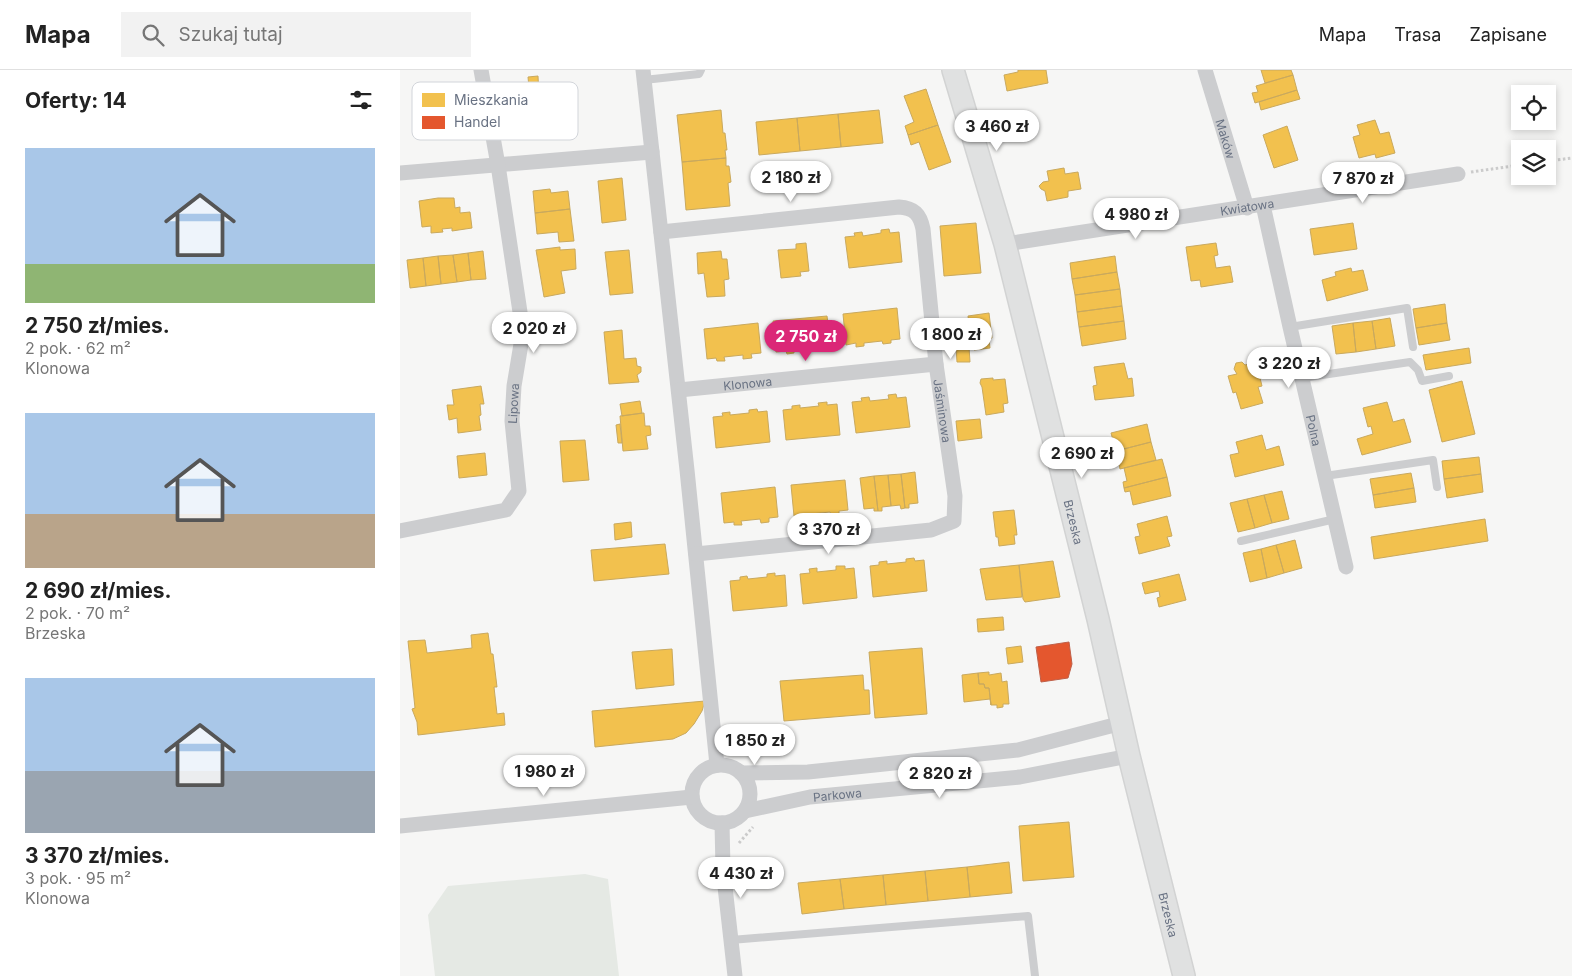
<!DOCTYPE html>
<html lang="pl">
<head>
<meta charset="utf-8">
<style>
	body { margin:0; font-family:Inter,sans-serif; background:#f2f2f2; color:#222; height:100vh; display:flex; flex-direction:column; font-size:19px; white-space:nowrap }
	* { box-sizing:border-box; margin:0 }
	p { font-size:16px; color:#767676 }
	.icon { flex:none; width:28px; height:28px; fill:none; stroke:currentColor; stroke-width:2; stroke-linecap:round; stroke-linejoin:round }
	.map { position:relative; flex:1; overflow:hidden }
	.panel { display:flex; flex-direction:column; background:#fff; width:400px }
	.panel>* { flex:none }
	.fabs { position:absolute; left:1111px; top:15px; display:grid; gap:10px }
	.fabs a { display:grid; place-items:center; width:45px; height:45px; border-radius:0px; background:#fff; box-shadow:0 2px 8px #0003; font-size:25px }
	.price { position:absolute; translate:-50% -42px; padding:0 11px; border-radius:18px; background:#fff; color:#222; font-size:16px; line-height:32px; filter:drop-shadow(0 1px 2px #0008) }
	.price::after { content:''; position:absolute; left:50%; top:30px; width:15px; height:11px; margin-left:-8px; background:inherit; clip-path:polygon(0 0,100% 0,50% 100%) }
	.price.on { background:#db2777; color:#fff }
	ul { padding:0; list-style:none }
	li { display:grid; align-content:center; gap:10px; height:265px; padding:0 25px }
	li span { display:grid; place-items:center; height:155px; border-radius:0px; color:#555 }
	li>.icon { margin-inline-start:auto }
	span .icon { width:90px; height:90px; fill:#fffc; stroke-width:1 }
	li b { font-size:21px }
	h2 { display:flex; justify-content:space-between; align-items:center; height:60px; padding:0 25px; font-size:21px }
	header { display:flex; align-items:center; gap:30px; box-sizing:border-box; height:70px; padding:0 25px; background:#fff; border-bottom:1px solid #e0e0e0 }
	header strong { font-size:24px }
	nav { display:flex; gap:28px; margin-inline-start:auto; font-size:18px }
	.search { width:350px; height:45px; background:#f2f2f2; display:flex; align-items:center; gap:12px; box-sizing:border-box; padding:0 18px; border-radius:0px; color:#767676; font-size:19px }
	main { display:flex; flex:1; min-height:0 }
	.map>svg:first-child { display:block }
</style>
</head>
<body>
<header>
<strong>Mapa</strong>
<div class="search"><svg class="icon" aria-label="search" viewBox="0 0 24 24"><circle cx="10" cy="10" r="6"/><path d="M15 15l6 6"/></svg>Szukaj tutaj</div>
<nav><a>Mapa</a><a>Trasa</a><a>Zapisane</a></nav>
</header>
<main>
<section class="panel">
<h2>Oferty: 14<svg class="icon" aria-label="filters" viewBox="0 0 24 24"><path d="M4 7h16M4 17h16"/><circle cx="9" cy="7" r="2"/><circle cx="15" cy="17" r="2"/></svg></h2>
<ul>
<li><span style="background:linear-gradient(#a9c7e8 75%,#8fb573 0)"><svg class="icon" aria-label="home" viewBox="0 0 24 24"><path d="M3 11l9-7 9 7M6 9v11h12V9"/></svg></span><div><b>2 750 zł/mies.</b><p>2 pok. · 62 m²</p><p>Klonowa</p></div></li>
<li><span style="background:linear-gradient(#a9c7e8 65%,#b9a48a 0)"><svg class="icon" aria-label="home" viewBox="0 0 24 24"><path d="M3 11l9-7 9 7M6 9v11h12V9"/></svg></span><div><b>2 690 zł/mies.</b><p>2 pok. · 70 m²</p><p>Brzeska</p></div></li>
<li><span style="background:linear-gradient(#a9c7e8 60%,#9aa5b1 0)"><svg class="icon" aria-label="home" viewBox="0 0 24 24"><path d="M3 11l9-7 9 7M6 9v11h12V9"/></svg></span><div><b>3 370 zł/mies.</b><p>3 pok. · 95 m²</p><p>Klonowa</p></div></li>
</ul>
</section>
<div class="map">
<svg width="1172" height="906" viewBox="0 0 1172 906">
	<rect width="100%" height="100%" fill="#f6f6f5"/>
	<path fill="#e5e9e4" d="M185 804 208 809 219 906H35L28 845 48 816Z"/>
	<path fill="#f2c14e" stroke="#c9a95e" d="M618 0H646L648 13 607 21 604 5 618 2Z
		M861 0H891L893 5 865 13Z
		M893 5 897 20 855 33 852 23 858 22 856 16Z
		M138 6 139 26 130 28 128 7Z
		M526 19 538 55 508 65 505 56 514 52 504 26Z
		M897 20 900 29 861 40 859 32Z
		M321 40 323 63H325L327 80H325L326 88 282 92 277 45Z
		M479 40 483 73 441 77 438 44Z
		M438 44 441 77 400 81 397 48Z
		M397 48 400 81 359 85 356 52Z
		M975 50 980 64 989 62 995 83 976 88 975 84 959 88 953 67 960 65 957 55Z
		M538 55 551 92 529 100 519 72 511 75 508 65Z
		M887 56 898 90 874 98 863 65Z
		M326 88V96H329L331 112 328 113 330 136 286 140 282 92Z
		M664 98 665 104 678 102 681 119 668 121V127L647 131 645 121 641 119 639 116 643 112 649 111 647 101Z
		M222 108 226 150 202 153 198 111Z
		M150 119 151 123 168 121 170 139 135 143 133 121Z
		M38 128H54L55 138 60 137V143L70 142 72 158 52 161V158L42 159 43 162 31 163V156L22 157 19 131Z
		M170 139 174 171 159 172 158 162 137 164 135 143Z
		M576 153 581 203 544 206 540 156Z
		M953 153 957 179 914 185 910 159Z
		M489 159 490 163 499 162 502 192 449 198 445 167 455 166 454 163 462 162 463 166 481 163V160Z
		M406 173 409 201 400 202 401 206 381 208 378 180 396 179V174Z
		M816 173 818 185 814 186 816 198 830 196 833 212 801 217 800 210 791 211 786 177Z
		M160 177V180L175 179 176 199 161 201 165 223 144 227 136 180Z
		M229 180 233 223 210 225 205 182Z
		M83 181 86 209 71 210 68 183Z
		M321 181 322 189H327L329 209 324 210 325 226 307 227 304 203 298 204 297 183Z
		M68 183 71 210 57 212 53 185Z
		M53 185 57 212 41 214 38 186Z
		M38 186 41 214 26 216 23 188Z
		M715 186 717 202 672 209 670 193Z
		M23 188 26 216 10 218 7 190Z
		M951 198 952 202 963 200 968 220 927 231 922 210 936 206 935 202Z
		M717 202 720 219 675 225 672 209Z
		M720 219 722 236 677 242 675 225Z
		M1045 234 1047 253 1016 258 1013 239Z
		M722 236 724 251 679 257 677 242Z
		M497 238 500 269 491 270V273L483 274 482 271 464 273V276L456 277V273L446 275 443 244Z
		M589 243 592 268 589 269 590 278 574 280 573 271H571L568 246Z
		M427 246 431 276 422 277V280L413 281V278L394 280V283L387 284 386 281 376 282 373 251Z
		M990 248 995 276 976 279 972 251Z
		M724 251 726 269 682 276 679 257Z
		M972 251 976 279 956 282 953 253Z
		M358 253 361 283 351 284 352 288 343 289V285L324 287 325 291H317L316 288 307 289 304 259Z
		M953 253 956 282 936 284 932 256Z
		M1047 253 1050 270 1019 275 1016 258Z
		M222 260 224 289 236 288 237 296 241 297V302L237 305 239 312 209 314 204 262Z
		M569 277 570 292H557L556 278Z
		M1069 278 1071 293 1026 300 1023 285Z
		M842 292 845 295 856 292 862 316 858 317 863 333 841 339 836 322 833 323 828 306 837 304 834 299 836 293Z
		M724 293 728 309 732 308 734 326 695 330 693 316 697 315 694 297Z
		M593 308V310L605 309 608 333 603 334 604 342 586 345 582 317 580 313 581 309Z
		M1062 311 1075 364 1042 372 1029 320Z
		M81 316 84 334H80L81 345 79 346 81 360 58 363 57 348 49 350 47 335H54L52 320Z
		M496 324 497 328 506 327 510 357 456 363 452 332 462 331 461 328 469 327 470 331 489 329 488 325Z
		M240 331 242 343 222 346 220 334Z
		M427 332V335L437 334 440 365 386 370 383 340 392 339V336L400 335V338L419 336 418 333Z
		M987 332 993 352 1004 349 1011 372 962 385 957 369 973 364 971 356 968 357 963 338Z
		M357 339 358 342 367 341 370 372 316 378 313 347 323 346 322 343 330 342V345L349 343V340Z
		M244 343 245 356H250L251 365 246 366 248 379 223 381 220 346Z
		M580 349 582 368 558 371 556 351Z
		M220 354 222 373H218L216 355Z
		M747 354 751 372 716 381 711 363Z
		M862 365 866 380 879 376 884 395 835 407 830 385 839 383 836 372Z
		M185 370 189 410 163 412 160 371Z
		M751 372 756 390 720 399 716 381Z
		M85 383 87 405 59 408 57 386Z
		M1079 387 1081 404 1044 409 1042 391Z
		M762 389 767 407 724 418 723 412 727 411 724 398Z
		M515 402 518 433 509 434V438H505L501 404Z
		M1011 403 1014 418 973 425 970 409Z
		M501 404 505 438 501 439 500 435 491 436 488 405Z
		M1081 404 1083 422 1047 428 1044 409Z
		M488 405 491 436 482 437V441H478L474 406Z
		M474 406 478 441H474V438L464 439 460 408Z
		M767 407 771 426 733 435 730 421 725 422 724 418Z
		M445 410 448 440 439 441V444L431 445 430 442 411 444 412 447 404 448V445L394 446 391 415Z
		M375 417 378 447 369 448V452L361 453 360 449 341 451 342 455H334V452L324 453 321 423Z
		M1014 418 1016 432 975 438 973 425Z
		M882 421 889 449 872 453 864 425Z
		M864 425 872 453 855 458 847 429Z
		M847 429 855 458 838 462 830 433Z
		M614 440 617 465H614L615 474 599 476 598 467H596L593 442Z
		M767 446 772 466 767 467 770 476 739 484 735 467 740 466 737 454Z
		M1085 449 1088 471 974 489 971 467Z
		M231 452 232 467 215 470 214 454Z
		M895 470 902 498 884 503 876 475Z
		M265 474 269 504 194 511 191 480Z
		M876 475 884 503 867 508 861 479Z
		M861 479 867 508 850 512 843 483Z
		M514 488 515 491 524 490 527 521 473 527 470 496 479 495V492L487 491V494L506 492V489Z
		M653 491 660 527 625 532 623 529 619 495Z
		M619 495 622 527 586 530 580 499Z
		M436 496H445V499L454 498 457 528 403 534 400 504 410 503 409 499 417 498V502L436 500Z
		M375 503V506L385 505 387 536 333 541 330 511 340 510V507L347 506 348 509 367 507V504Z
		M779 504 786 530 759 537 757 528 760 527 759 521 745 524 742 513Z
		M603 547 604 560 578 562 577 549Z
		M88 563 91 584H93L97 617H94L97 644 104 643 105 655 18 665 17 652 12 639 15 638 8 571 25 570 27 583 72 578 71 565Z
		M621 576 623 592 608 594 606 578Z
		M522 578 527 644 475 648 469 582Z
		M272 579 274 615 236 619 232 582Z
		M589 602V605L601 603 602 612 607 611 609 634H603V637L597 638V635H591L589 618H585L584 614H579L578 603Z
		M578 603 579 614H584L585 618H589L591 635 590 629 564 632 562 605Z
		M463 605 464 620H469L470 644 384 651 380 611Z
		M305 631 302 641 294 654 286 663 273 669 195 677 192 641Z
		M669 752 674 807 623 811 619 756Z
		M609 792 612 823 570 827 567 797Z
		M567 797 570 827 528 831 525 801Z
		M525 801 528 831 486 835 483 805Z
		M483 805 486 835 444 839 440 809Z
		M440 809 444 839 402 844 398 813Z"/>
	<path fill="#e4572e" stroke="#bf5f48" d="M669 572 672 594 668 608 641 612 636 577Z"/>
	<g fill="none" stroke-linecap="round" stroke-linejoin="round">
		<defs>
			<g id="secondary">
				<path id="s8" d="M553 0 605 174 698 549 729 686 784 906"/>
			</g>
		</defs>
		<use href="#secondary" stroke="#d2d3d3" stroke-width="24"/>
		<path stroke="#cbcbcb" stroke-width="3" stroke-dasharray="2.5 2.5" stroke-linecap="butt" d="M1148 91 1172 88
			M1071 102 1120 95
			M339 773 353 757"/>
		<path stroke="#cccdcf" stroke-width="8" d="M244 10 299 4 301 0
			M890 257 1007 238 1013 277
			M902 308 1010 292 1018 300 1022 311 1049 306
			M925 406 1033 390 1037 417
			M841 471 935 449
			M331 870 628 846 635 906"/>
		<g stroke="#cccdcf" stroke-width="15">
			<path d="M243 0 287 400 317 695"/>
			<path id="s1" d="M805 0 847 138"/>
			<path d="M0 103 252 82"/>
			<path id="s2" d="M863 135 890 257 946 497"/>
			<path id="s3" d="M261 162 499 137C514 138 520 144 523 159L536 294 555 426 554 451 531 460 296 484"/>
			<path id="s4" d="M605 174 1058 104"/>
			<path id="s5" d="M279 320 536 294"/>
			<path id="s6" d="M0 461 106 440 119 421 112 351 114 316 123 262 98 95 81 0"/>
			<circle cx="321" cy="724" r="29"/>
			<path d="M341 703 408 702 618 680 722 653"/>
			<path id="s7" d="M345 741 410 727 620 707 729 686"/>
			<path d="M322 753 323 799 335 906"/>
			<path d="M0 756 292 727"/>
		</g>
		<use href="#secondary" stroke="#e0e1e1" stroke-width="21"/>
	</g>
	<g text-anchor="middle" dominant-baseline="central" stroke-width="5" stroke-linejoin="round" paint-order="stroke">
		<g font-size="12" fill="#697283" stroke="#fff">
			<text stroke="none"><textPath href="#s1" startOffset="72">Maków</textPath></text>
			<text stroke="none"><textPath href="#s4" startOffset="245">Kwiatowa</textPath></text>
			<text stroke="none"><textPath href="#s5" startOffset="69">Klonowa</textPath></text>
			<text stroke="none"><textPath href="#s6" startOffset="219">Lipowa</textPath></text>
			<text stroke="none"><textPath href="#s3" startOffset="458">Jaśminowa</textPath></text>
			<text stroke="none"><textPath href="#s2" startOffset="231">Polna</textPath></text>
			<text stroke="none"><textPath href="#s8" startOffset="468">Brzeska</textPath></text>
			<text stroke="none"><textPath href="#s7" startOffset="94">Parkowa</textPath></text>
			<text stroke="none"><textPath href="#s8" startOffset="872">Brzeska</textPath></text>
		</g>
	</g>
	<rect x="12" y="12" width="166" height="58" rx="8" fill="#fff" stroke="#d2d5da" stroke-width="1"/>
	<rect x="22" y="23" width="23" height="14" fill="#f2c14e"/>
	<rect x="22" y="46" width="23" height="13" fill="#e4572e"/>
	<g font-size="14" fill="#697283">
		<text x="54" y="35">Mieszkania</text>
		<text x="54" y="57">Handel</text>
	</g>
</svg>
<div class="fabs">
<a><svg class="icon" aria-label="locate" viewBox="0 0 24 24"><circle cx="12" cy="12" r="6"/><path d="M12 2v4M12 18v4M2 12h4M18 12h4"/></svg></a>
<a><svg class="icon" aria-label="layers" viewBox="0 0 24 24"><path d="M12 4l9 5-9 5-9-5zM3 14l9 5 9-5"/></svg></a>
</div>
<b class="price" style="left:597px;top:82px">3 460 zł</b>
<b class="price" style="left:391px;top:133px">2 180 zł</b>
<b class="price" style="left:963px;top:134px">7 870 zł</b>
<b class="price" style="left:736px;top:170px">4 980 zł</b>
<b class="price" style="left:134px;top:284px">2 020 zł</b>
<b class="price" style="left:551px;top:290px">1 800 zł</b>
<b class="price on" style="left:406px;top:292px">2 750 zł</b>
<b class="price" style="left:889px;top:319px">3 220 zł</b>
<b class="price" style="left:682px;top:409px">2 690 zł</b>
<b class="price" style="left:429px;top:485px">3 370 zł</b>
<b class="price" style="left:355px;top:696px">1 850 zł</b>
<b class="price" style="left:144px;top:727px">1 980 zł</b>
<b class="price" style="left:540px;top:729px">2 820 zł</b>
<b class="price" style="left:341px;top:829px">4 430 zł</b>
</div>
</main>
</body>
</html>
